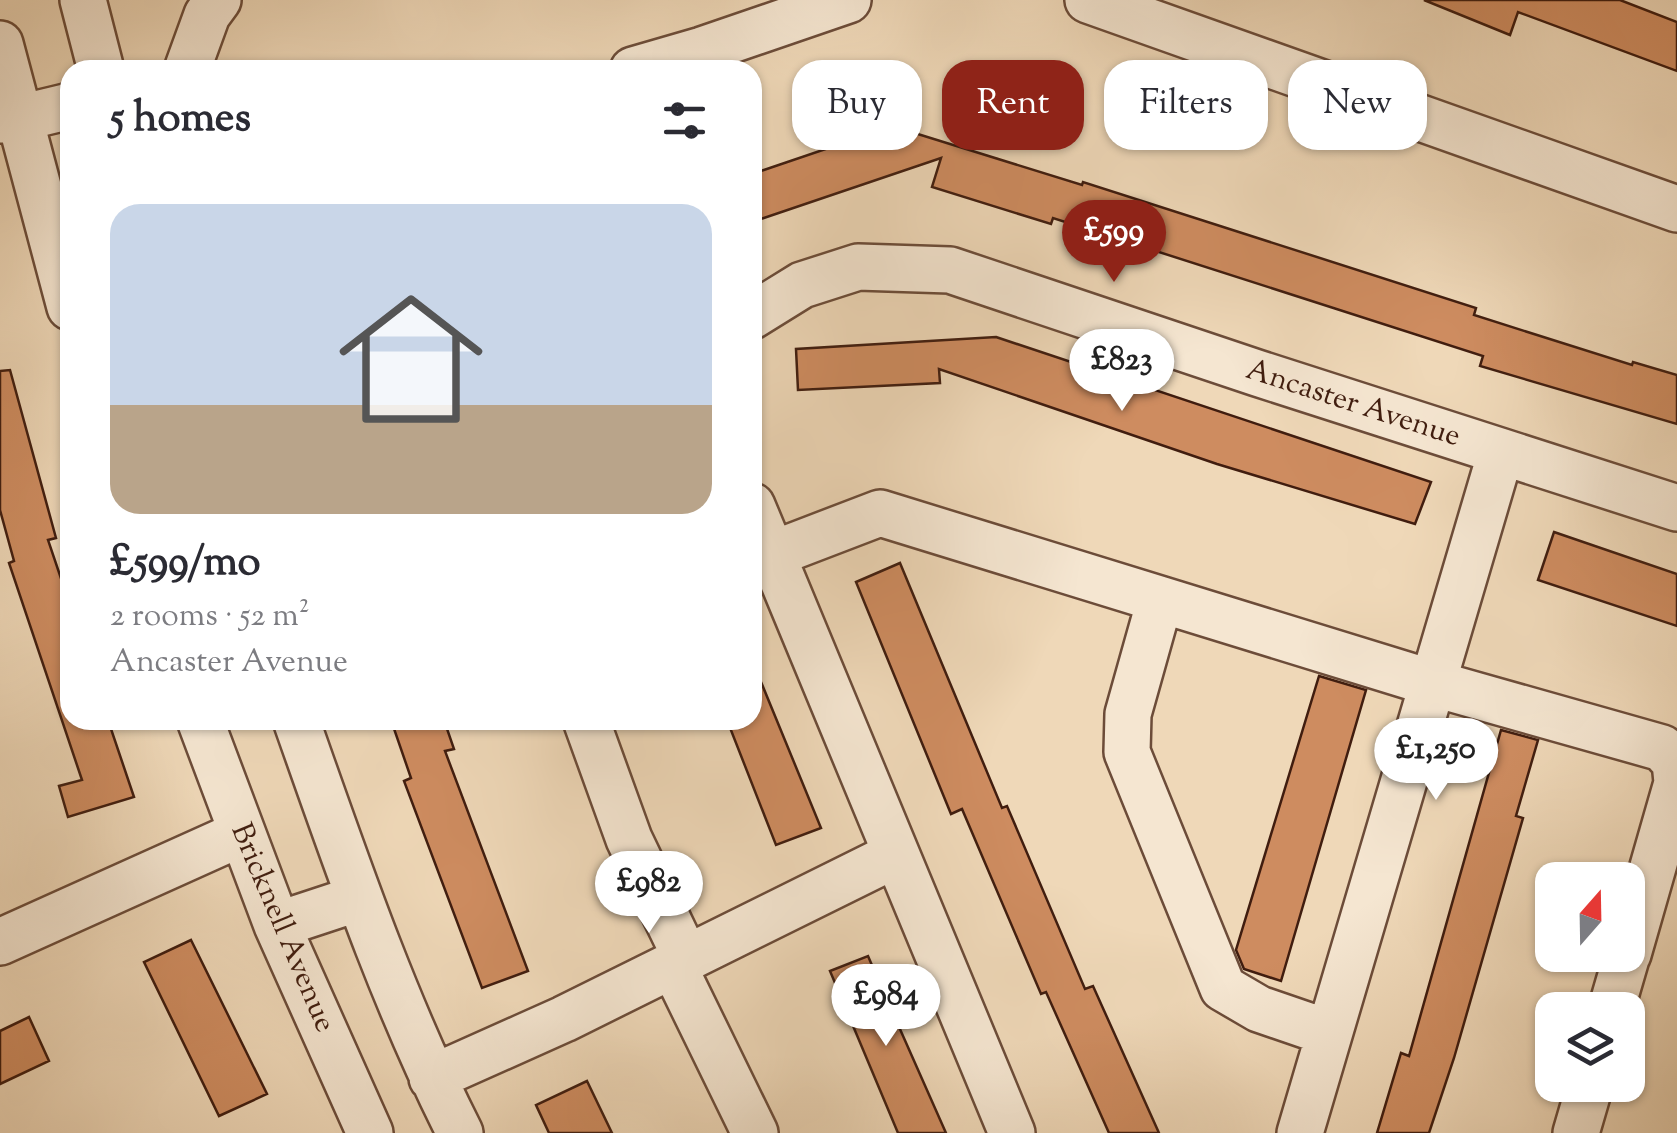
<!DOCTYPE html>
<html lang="en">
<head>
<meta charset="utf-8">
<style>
	body { margin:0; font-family:"Sorts Mill Goudy",serif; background:#f2f2f3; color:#2b2b33; height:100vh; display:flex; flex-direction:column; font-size:38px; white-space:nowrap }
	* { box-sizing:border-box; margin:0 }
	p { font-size:32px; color:#7c7c81 }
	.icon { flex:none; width:55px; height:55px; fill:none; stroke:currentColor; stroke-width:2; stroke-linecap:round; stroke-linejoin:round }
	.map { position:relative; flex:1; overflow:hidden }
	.side { position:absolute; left:60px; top:60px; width:702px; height:670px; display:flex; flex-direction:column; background:#fff; border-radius:30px; box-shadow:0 2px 8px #0004 }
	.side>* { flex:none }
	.hud { position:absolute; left:792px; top:60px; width:732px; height:90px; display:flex; gap:20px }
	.needle { width:65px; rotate:20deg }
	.buttons { position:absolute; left:1535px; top:862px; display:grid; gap:20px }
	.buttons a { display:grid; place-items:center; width:110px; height:110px; border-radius:20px; background:#fff; box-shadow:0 2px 8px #0004; font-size:50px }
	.price { position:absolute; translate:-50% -85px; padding:0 22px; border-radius:35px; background:#fff; color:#222; font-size:32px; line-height:65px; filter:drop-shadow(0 2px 5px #0008) }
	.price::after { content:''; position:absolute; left:50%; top:60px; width:30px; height:22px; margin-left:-15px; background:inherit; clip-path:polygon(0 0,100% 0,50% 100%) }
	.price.active { background:#8f2418; color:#fff }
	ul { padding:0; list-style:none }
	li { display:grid; align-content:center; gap:20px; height:530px; padding:0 50px }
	li span { display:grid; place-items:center; height:310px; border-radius:30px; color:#555 }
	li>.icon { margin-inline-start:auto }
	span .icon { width:180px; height:180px; fill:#fffc; stroke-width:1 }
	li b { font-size:42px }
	h2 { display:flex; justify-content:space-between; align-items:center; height:120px; padding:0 50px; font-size:42px }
	.chip { padding:0 35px; border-radius:30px; background:#fff; box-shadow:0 2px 8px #0004; font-size:35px; line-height:90px }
	.chip.active { background:#8f2418; color:#fff }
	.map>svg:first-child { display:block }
</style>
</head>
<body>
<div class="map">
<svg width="1677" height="1133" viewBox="0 0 1677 1133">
	<rect width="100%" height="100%" fill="#efd8b8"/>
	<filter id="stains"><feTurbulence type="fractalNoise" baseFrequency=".002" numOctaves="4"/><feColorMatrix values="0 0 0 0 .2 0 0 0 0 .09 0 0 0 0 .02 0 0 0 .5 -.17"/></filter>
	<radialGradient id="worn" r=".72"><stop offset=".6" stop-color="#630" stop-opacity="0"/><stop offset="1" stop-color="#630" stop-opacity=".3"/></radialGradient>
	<path fill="#ce8c60" stroke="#401d0f" stroke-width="2.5" d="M1424 0H1620L1677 22V71L1518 12 1510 35Z
		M905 122 908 131 1082 185 1083 182 1476 308 1474 315 1632 365 1633 362 1677 375V424L1480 366 1483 356 1053 218 1051 224 932 187 941 158 752 222V174Z
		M996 337 1431 482 1415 524 1217 464 939 369 940 383 798 390 796 349Z
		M10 370 56 538 48 540 70 605V720H108L134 797 68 817 59 786 82 780 9 563 14 561 0 510V371Z
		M1554 532 1677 574V626L1538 580Z
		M900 563 1002 808 1007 806 1085 989 1093 986 1159 1133H1109L1046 992 1041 994 962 809 951 814 856 582Z
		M752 660 821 828 776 845 727 720H752Z
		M1319 676 1366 690 1281 981 1244 969 1236 950Z
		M391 720H444L454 749 445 751 528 971 482 988 404 781 411 778Z
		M1501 730 1538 740 1516 816 1523 818 1454 1058 1429 1133H1377L1401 1053 1409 1056Z
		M191 940 267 1094 219 1116 144 962Z
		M868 956 880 984 946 1133H898L830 971Z
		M29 1017 49 1061 0 1084V1031Z
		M587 1081 612 1133H549L536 1105Z"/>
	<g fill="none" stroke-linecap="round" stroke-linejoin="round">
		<defs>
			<path id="minor" d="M83 0 101 70
				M1088 0 1677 209
				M0 44 70 307
				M187 70 207 15 218 0
				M633 70 702 50 848 0
				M0 120 20 118 70 106
				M752 316 802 285 858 267 950 270 1257 373 1677 508
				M752 506 1012 1133
				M773 554 880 513 1432 683 1662 748 1675 762 1677 782
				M1160 600 1128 714 1127 752 1223 988 1259 1009 1329 1033
				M200 720 277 925 370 1133
				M296 720C345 859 393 1001 460 1133
				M586 720 629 839 686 958
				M277 925 359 898
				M0 942 242 833
				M1628 954 1677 783
				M673 965 755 1133
				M1611 1010 1627 955
				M432 1078 564 1019 895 855
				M1300 1133 1501 452
				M1576 1133 1590 1085"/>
		</defs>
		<use href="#minor" stroke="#6c4c39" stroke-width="50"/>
		<use href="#minor" stroke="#f5e6d1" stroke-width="45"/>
	</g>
	<g text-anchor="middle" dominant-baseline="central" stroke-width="10" stroke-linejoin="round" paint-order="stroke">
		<g font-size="30" fill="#401d0f" stroke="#f5e6d1">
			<text transform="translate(1353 404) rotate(18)">Ancaster Avenue</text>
			<text transform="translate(282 928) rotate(67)">Bricknell Avenue</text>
		</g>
	</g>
	<rect width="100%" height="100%" filter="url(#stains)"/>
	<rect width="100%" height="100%" fill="url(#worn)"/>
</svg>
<div class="buttons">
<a><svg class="needle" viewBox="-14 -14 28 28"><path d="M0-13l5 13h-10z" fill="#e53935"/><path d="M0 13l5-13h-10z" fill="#7c7c81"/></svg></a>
<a><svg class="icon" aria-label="layers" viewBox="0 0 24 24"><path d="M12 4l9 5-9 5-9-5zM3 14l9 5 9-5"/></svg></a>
</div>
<b class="price active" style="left:1114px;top:285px">£599</b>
<b class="price" style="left:1122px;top:414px">£823</b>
<b class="price" style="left:1436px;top:803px">£1,250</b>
<b class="price" style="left:649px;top:936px">£982</b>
<b class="price" style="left:886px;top:1049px">£984</b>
<div class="hud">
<a class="chip">Buy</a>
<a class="chip active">Rent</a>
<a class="chip">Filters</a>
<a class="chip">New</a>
</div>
<section class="side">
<h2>5 homes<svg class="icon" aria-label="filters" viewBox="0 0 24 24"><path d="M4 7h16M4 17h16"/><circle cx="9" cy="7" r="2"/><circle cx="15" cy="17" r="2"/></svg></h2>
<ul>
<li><span style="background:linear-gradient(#c9d6e8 65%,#b9a48a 0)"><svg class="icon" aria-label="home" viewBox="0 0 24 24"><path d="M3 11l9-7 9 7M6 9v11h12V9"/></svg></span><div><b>£599/mo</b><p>2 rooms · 52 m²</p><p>Ancaster Avenue</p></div></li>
</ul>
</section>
</div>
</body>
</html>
